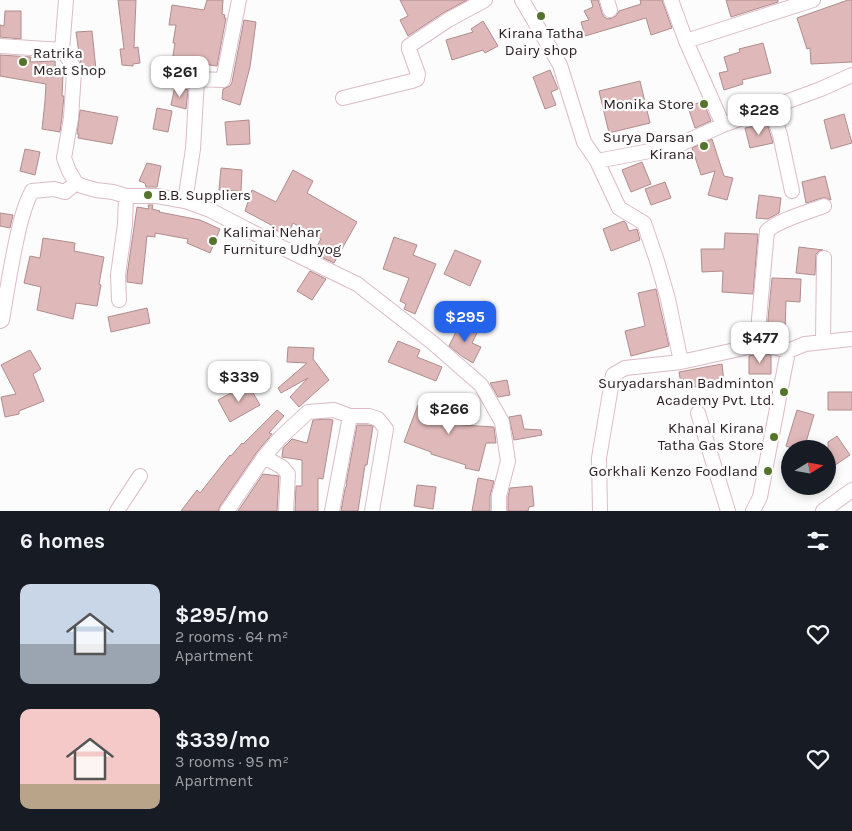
<!DOCTYPE html>
<html lang="en">
<head>
<meta charset="utf-8">
<style>
	body { margin:0; font-family:Karla,sans-serif; background:#20242c; color:#f1f3f6; height:100vh; display:flex; flex-direction:column; font-size:19px; white-space:nowrap }
	* { box-sizing:border-box; margin:0 }
	p { font-size:16px; color:#9ea1a6 }
	.icon { flex:none; width:28px; height:28px; fill:none; stroke:currentColor; stroke-width:2; stroke-linecap:round; stroke-linejoin:round }
	.map { position:relative; height:511px; overflow:hidden }
	.panel { display:flex; flex-direction:column; background:#171b24; flex:1 }
	.panel>* { flex:none }
	.needle { width:32px; rotate:79deg }
	.fabs { position:absolute; left:781px; top:440px; display:grid; gap:10px }
	.fabs a { display:grid; place-items:center; width:55px; height:55px; border-radius:50%; background:#171b24; box-shadow:0 2px 8px #0003; font-size:25px }
	.price { position:absolute; translate:-50% -42px; padding:0 11px; border-radius:10px; background:#fff; color:#222; font-size:16px; line-height:32px; filter:drop-shadow(0 1px 2px #0008) }
	.price::after { content:''; position:absolute; left:50%; top:30px; width:15px; height:11px; margin-left:-8px; background:inherit; clip-path:polygon(0 0,100% 0,50% 100%) }
	.price.on { background:#2563eb; color:#fff }
	ul { padding:0; list-style:none }
	li { display:flex; align-items:center; gap:15px; height:125px; padding:0 20px }
	li span { display:grid; place-items:center; flex:none; width:140px; height:100px; border-radius:10px; color:#555 }
	li>.icon { margin-inline-start:auto }
	span .icon { width:60px; height:60px; fill:#fffc; stroke-width:1 }
	li b { font-size:21px }
	h2 { display:flex; justify-content:space-between; align-items:center; height:60px; padding:0 20px; font-size:21px }
	.map>svg:first-child { display:block }
</style>
</head>
<body>
<div class="map">
<svg width="852" height="511" viewBox="0 0 852 511">
	<rect width="100%" height="100%" fill="#fcfcfc"/>
	<path fill="#dfb9b9" stroke="#b08c8c" d="M118 0H136L134 48 138 47 140 63 133 64V66L122 65 120 49H124Z
		M207 0H223L222 14 225 15 224 18H226L217 66 189 62 188 71 171 68 175 43H173L176 25H169L172 5 204 10Z
		M400 0H467L443 13 408 36 400 20 408 16Z
		M591 0H598L602 13 604 17 608 19 612 18 616 16 619 11 641 4 640 0H662L672 28 651 35 646 18 585 36 581 22 589 20 584 11 593 7Z
		M726 0H778V2L731 17Z
		M848 0H852V62L811 64 810 48 807 49 797 18Z
		M5 11H21V39L0 37V25L4 26Z
		M244 20 256 22 250 67 240 105 222 99 223 89 230 86 232 82Z
		M483 21 498 46 485 53 483 50 452 60 446 40 473 32 471 29Z
		M92 31 96 70H83L80 60 76 32Z
		M763 43 771 73 742 80 743 84 724 90 719 73 728 71 724 57 740 52 739 49Z
		M0 55 31 57 30 62 55 61 56 75H63L62 96H64L62 117 60 132 42 129 45 101 46 84 0 76Z
		M550 70 558 89 551 92 556 105 545 109 533 77Z
		M640 81 650 123 609 133 599 91Z
		M175 86 188 90 186 109 171 105Z
		M703 101 711 121 695 128 688 107Z
		M157 108 172 111 168 132 153 129Z
		M80 110 118 117 112 144 78 138 79 134H77Z
		M844 114 852 143 831 149 824 120Z
		M249 120 250 144 227 145 225 122Z
		M767 123 773 143 750 148 745 128Z
		M712 139 724 176 733 178 727 200 708 195 715 171 701 175 692 148Z
		M25 149 40 152 35 175 20 171Z
		M642 162 651 184 631 192 622 170Z
		M147 163 161 166 157 187H146L145 183 139 181Z
		M221 168 242 170 241 191 219 190Z
		M293 170 313 181 307 193 357 222 334 263 313 253 321 239 293 223 287 236 272 228 273 226 245 211 252 190 276 202Z
		M825 176 831 200 826 198H822L806 203 802 182Z
		M665 182 671 198 651 205 645 189Z
		M759 195 781 198 779 213 768 219 756 218Z
		M148 205H153L152 209 160 211 159 212 200 220 220 229 210 253 187 243 188 239 155 233V237L147 236 142 284 127 282V275L137 207 149 209Z
		M0 213 13 215 10 228 0 226Z
		M624 221 626 223 629 231 637 229 640 240 611 251 603 229Z
		M725 233 758 234 753 294 722 292 723 271 702 272 701 249H724Z
		M394 237 417 245 413 255 436 264 415 314 404 309 406 304 400 301 409 278 383 269Z
		M43 238 75 243 74 251 104 257 99 284 101 285 97 306 76 303 73 319 37 310 41 287 24 283 30 256 40 258Z
		M799 247 823 250 819 251 816 254 815 275 796 273Z
		M455 250 481 261 470 286 444 274Z
		M310 271 326 279 312 300 297 291Z
		M772 278 801 279 800 302 786 301 785 333 768 332V319Z
		M656 289 669 346 631 356 625 331 645 326 638 293Z
		M147 308 150 323 111 332 108 317Z
		M461 322 478 331 472 343 481 347 473 363 463 357 449 346Z
		M398 341 420 350 417 357 442 367 436 381 388 362Z
		M288 347 314 348 313 359 329 380 299 407 290 397 308 378 281 393 278 388 307 363 287 362Z
		M30 350 41 369 33 374 44 401 19 411V414L5 417 1 397 16 394 1 365Z
		M762 353 771 355V374H749V356Z
		M722 364 724 382 682 389 679 372Z
		M507 380 510 395 498 397 490 383Z
		M248 384 260 405 230 422 218 400Z
		M828 392H852V410H828Z
		M429 400 465 415 462 425 494 427 496 443H486L479 471 465 468 466 465 431 454V452L404 442 418 405 426 408Z
		M277 410 284 416 269 433 272 434 257 452 220 506 218 511H181L197 490 200 493 230 455 231 456 242 443 243 444Z
		M797 410 814 415 804 449H794L786 446Z
		M521 415 524 429 541 430 542 435 514 440 509 417Z
		M327 419 333 420 323 479 318 478V511H295L296 486H302V460L282 457 283 448 292 439 307 443 313 420Z
		M357 425H368L373 426 367 465H365L358 511H341L345 489 347 484H346Z
		M837 436 850 455 828 470V442Z
		M263 474 279 476 277 511H238Z
		M478 478 494 481 490 496V511H472Z
		M417 485 436 487 433 509 414 506Z
		M532 486 534 506 529 507 528 511H508V497L510 488Z"/>
	<g fill="none" stroke-linecap="round" stroke-linejoin="round">
		<defs>
			<path id="street" d="M522 0 560 65 584 142 597 161 676 146 723 125 821 89 852 75
				M607 0 610 10
				M671 0 686 41 723 125
				M686 41 813 0
				M0 46 62 50 72 64 74 71 71 118 64 158 69 171 76 183 82 186 96 190 113 192 126 196H157L185 201 210 210 287 250 357 284 433 343 481 385 502 422 508 461 499 496V511
				M62 50 66 0
				M343 98 412 81 417 79 418 74 409 49V46L448 20 485 0
				M771 107 780 135 792 191
				M597 161 619 208 644 223 657 261 668 299 681 362
				M185 201 193 149 197 79 223 80 239 0
				M119 300 118 275 125 224 126 196
				M0 321 2 320C6 296 10 271 15 247 19 228 23 208 32 191L54 189 65 192 76 183
				M823 342 824 258
				M760 344 759 319 767 231C778 220 808 212 824 206
				M698 413 728 511
				M264 457 282 467 288 474 286 511
				M117 511 140 476
				M227 511 264 457 280 438 308 412 334 410 350 416H369L378 419 386 429 372 511
				M332 511 350 416
				M600 511 599 458 613 375 625 368 681 362 762 344 788 351
				M753 511 760 497 788 351 805 344 852 339
				M823 511 852 490"/>
		</defs>
		<use href="#street" stroke="#dcbac9" stroke-width="16"/>
		<use href="#street" stroke="#fff" stroke-width="14"/>
	</g>
	<g fill="#55742b" stroke="#fcfcfc" stroke-width="2">
		<circle cx="541" cy="16" r="5"/>
		<circle cx="23" cy="62" r="5"/>
		<circle cx="704" cy="104" r="5"/>
		<circle cx="704" cy="146" r="5"/>
		<circle cx="148" cy="195" r="5"/>
		<circle cx="213" cy="241" r="5"/>
		<circle cx="784" cy="392" r="5"/>
		<circle cx="774" cy="437" r="5"/>
		<circle cx="768" cy="471" r="5"/>
	</g>
	<g text-anchor="middle" dominant-baseline="central" stroke-width="4.5" stroke-linejoin="round" paint-order="stroke">
		<g font-size="15" fill="#2a1d23" stroke="#fcfcfc" text-anchor="end">
			<text x="541" y="33" text-anchor="middle">Kirana Tatha<tspan x="541" dy="17">Dairy shop</tspan></text>
			<text x="33" y="53" text-anchor="start">Ratrika<tspan x="33" dy="17">Meat Shop</tspan></text>
			<text x="694" y="104">Monika Store</text>
			<text x="694" y="137">Surya Darsan<tspan x="694" dy="17">Kirana</tspan></text>
			<text x="158" y="195" text-anchor="start">B.B. Suppliers</text>
			<text x="223" y="232" text-anchor="start">Kalimai Nehar<tspan x="223" dy="17">Furniture Udhyog</tspan></text>
			<text x="774" y="383">Suryadarshan Badminton<tspan x="774" dy="17">Academy Pvt. Ltd.</tspan></text>
			<text x="764" y="428">Khanal Kirana<tspan x="764" dy="17">Tatha Gas Store</tspan></text>
			<text x="758" y="471">Gorkhali Kenzo Foodland</text>
		</g>
	</g>
</svg>
<div class="fabs">
<a><svg class="needle" viewBox="-14 -14 28 28"><path d="M0-13l5 13h-10z" fill="#e53935"/><path d="M0 13l5-13h-10z" fill="#9ea1a6"/></svg></a>
</div>
<b class="price" style="left:180px;top:98px">$261</b>
<b class="price" style="left:759px;top:136px">$228</b>
<b class="price on" style="left:465px;top:343px">$295</b>
<b class="price" style="left:760px;top:364px">$477</b>
<b class="price" style="left:239px;top:403px">$339</b>
<b class="price" style="left:449px;top:435px">$266</b>
</div>
<section class="panel">
<h2>6 homes<svg class="icon" aria-label="filters" viewBox="0 0 24 24"><path d="M4 7h16M4 17h16"/><circle cx="9" cy="7" r="2"/><circle cx="15" cy="17" r="2"/></svg></h2>
<ul>
<li><span style="background:linear-gradient(#c9d6e8 60%,#9aa5b1 0)"><svg class="icon" aria-label="home" viewBox="0 0 24 24"><path d="M3 11l9-7 9 7M6 9v11h12V9"/></svg></span><div><b>$295/mo</b><p>2 rooms · 64 m²</p><p>Apartment</p></div><svg class="icon" aria-label="heart" viewBox="0 0 24 24"><path d="M12 20l-8-8c-3-5 5-10 8-4 3-6 11-1 8 4z"/></svg></li>
<li><span style="background:linear-gradient(#f6c9c9 75%,#b9a48a 0)"><svg class="icon" aria-label="home" viewBox="0 0 24 24"><path d="M3 11l9-7 9 7M6 9v11h12V9"/></svg></span><div><b>$339/mo</b><p>3 rooms · 95 m²</p><p>Apartment</p></div><svg class="icon" aria-label="heart" viewBox="0 0 24 24"><path d="M12 20l-8-8c-3-5 5-10 8-4 3-6 11-1 8 4z"/></svg></li>
</ul>
</section>
</body>
</html>
